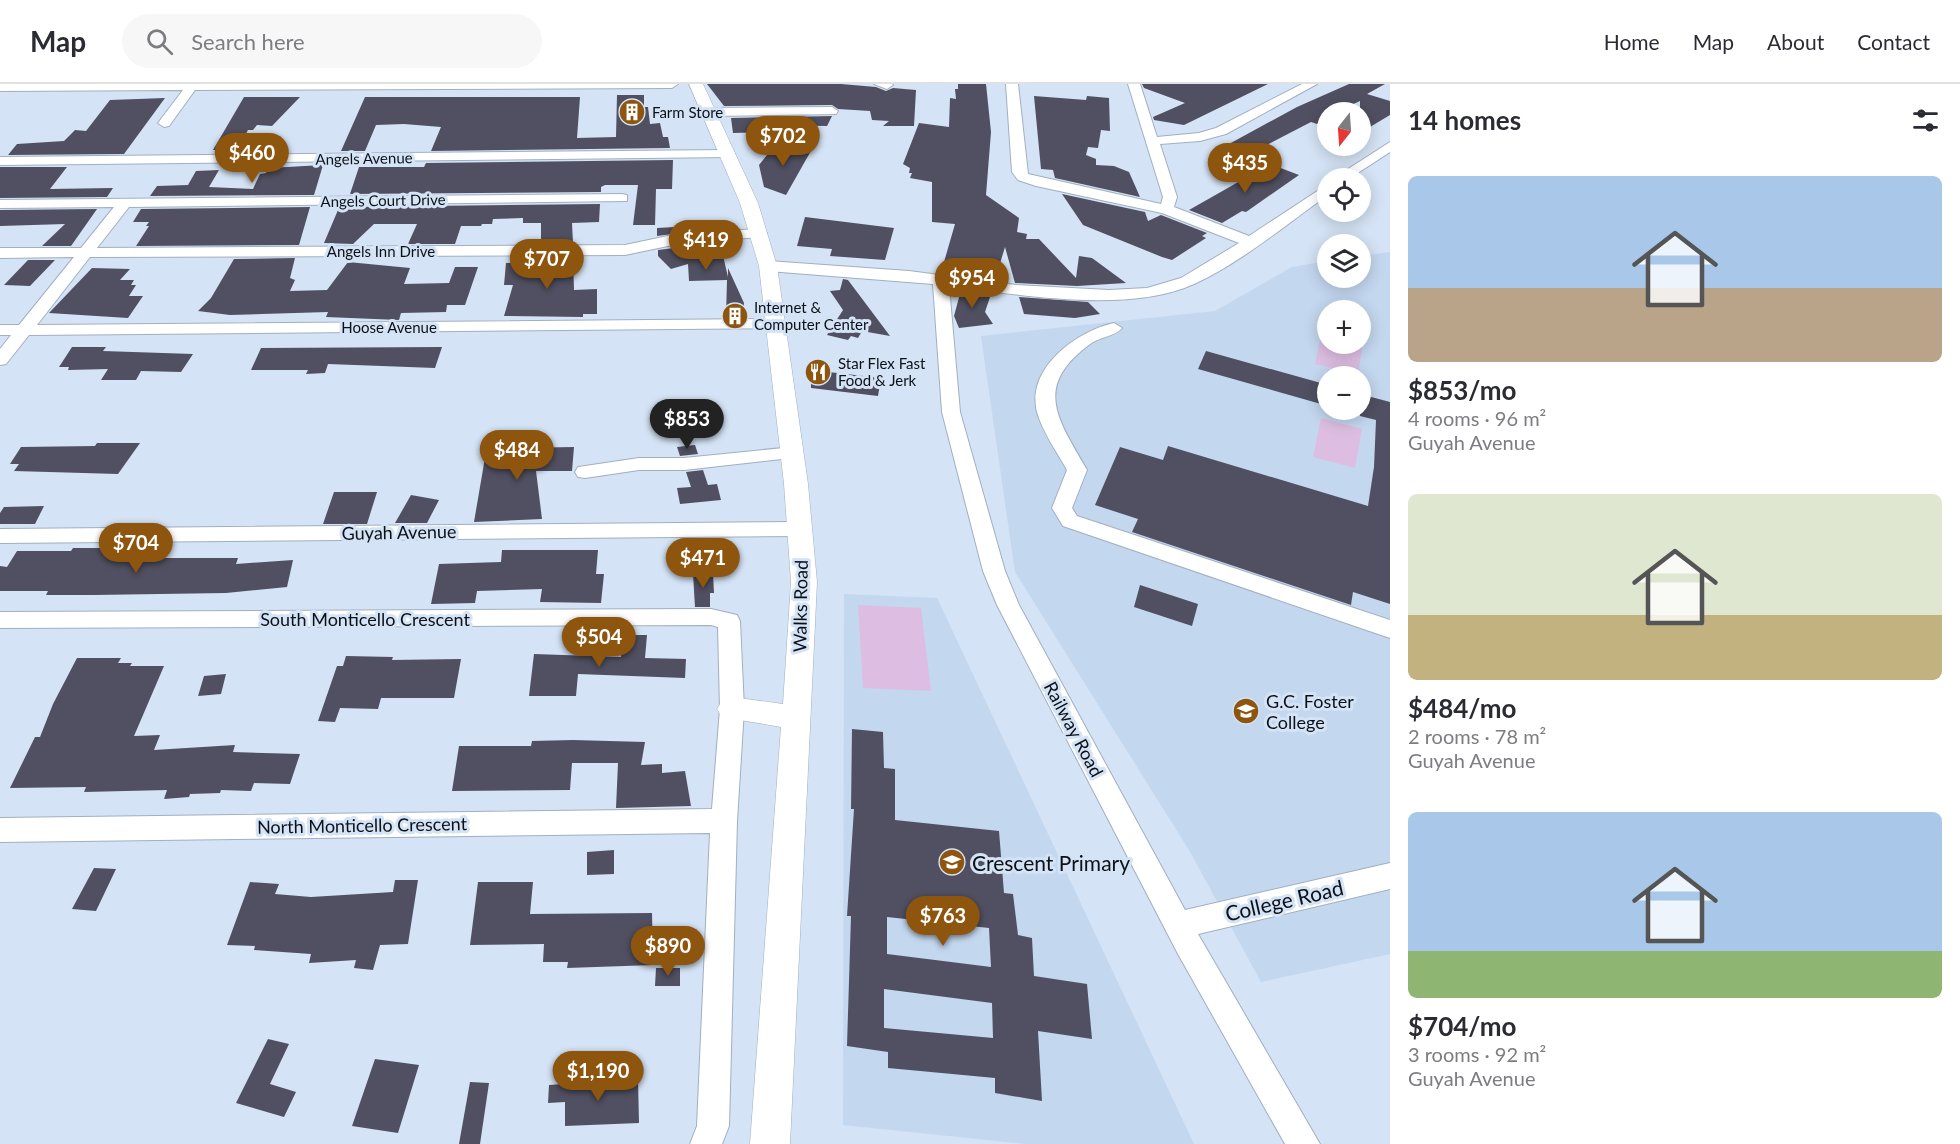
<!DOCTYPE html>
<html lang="en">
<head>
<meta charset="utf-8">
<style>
	body { margin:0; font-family:Lato,sans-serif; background:#f7f7f7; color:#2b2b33; height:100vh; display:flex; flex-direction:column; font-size:22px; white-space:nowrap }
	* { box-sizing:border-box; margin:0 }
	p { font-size:20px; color:#7c7c81 }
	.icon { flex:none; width:33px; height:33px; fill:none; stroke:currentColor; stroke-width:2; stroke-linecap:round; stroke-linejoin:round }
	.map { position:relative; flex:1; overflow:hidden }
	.sheet { display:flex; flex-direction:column; background:#fff; width:570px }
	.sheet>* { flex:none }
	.needle { width:39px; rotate:197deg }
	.controls { position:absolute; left:1317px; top:18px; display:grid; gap:12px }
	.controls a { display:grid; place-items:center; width:54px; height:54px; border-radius:50%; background:#fff; box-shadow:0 3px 15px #0003; font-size:30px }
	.price { position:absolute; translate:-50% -51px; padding:0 14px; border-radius:21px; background:#8e550e; color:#fff; font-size:20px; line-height:39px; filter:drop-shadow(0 2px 3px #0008) }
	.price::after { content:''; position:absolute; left:50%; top:36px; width:18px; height:14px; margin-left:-9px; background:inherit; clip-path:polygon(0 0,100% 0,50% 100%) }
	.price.active { background:#222; color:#fff }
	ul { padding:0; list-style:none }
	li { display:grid; align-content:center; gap:12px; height:318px; padding:0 18px }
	li span { display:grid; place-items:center; height:186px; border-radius:9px; color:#555 }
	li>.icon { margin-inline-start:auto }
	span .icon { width:108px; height:108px; fill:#fffc; stroke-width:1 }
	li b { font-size:26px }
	h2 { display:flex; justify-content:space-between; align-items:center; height:72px; padding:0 18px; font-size:26px }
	header { display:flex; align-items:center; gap:36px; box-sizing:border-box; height:84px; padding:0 30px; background:#fff; border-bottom:2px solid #e1e1e2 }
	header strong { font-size:28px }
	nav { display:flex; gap:33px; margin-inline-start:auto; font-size:21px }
	.search { width:420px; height:54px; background:#f7f7f7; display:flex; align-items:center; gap:15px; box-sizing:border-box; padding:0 21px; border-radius:33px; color:#7c7c81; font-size:22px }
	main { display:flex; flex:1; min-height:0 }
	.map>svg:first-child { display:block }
</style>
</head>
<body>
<header>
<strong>Map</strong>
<div class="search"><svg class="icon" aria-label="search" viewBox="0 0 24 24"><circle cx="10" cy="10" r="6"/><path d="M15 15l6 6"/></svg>Search here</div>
<nav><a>Home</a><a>Map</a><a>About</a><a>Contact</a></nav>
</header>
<main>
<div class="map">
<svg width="1390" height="1060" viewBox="0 0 1390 1060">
	<rect width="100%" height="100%" fill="#d4e3f5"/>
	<path fill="#c3d7ef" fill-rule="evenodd" d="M1390 168V870L1261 898 1189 766 1015 488 981 252 1215 227 1292 183 1327 177 1328 194H1360L1361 172ZM1328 226H1360V260H1328ZM1328 292H1360V326H1328Z
		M844 510 937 514 1194 1060H1025L843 1041Z"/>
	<path fill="#ddbee2" d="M1323 241 1327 242 1328 260H1360L1361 250 1364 251 1358 290 1315 280Z
		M1321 334 1362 345 1355 384 1313 373Z
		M858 521 921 524 931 607 863 604Z"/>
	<path fill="#515062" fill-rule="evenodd" d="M707 0H841L876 3 886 7 893 4 916 6 914 42H883L889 37 872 36 870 27 838 25 832 21 724 22Z
		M958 0H986L991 48 986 111 1019 134 1017 148 1027 150 1026 155H1039L1076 194 1079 172 1092 174 1126 199 1077 202 1015 199 1005 163 995 196 942 185 955 140 932 138V98L910 94 912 89H909L910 84 903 80 919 39 949 43 950 14 956 15 955 5H958Z
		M1142 0H1268L1184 41 1154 36 1153 33 1185 19 1144 4Z
		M1349 0H1385L1367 10 1390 17V31L1360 49V17L1336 28H1328V34L1317 40 1311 38 1253 68 1229 60 1297 23Z
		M617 11H644V23H648L650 40 660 39 663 53H668L670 64 431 67 441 43 404 40 376 41 365 67H341L365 13H580L577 54 616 53Z
		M1034 12 1086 16 1087 12 1109 14 1110 47 1101 46 1098 64 1088 63 1086 71 1096 75V81L1114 82 1129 88 1140 113 1055 94 1053 86 1041 85Z
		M244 13H300L272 42 257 41 253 46H248L237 66H213Z
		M165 14 124 70 8 71 17 60 64 57 75 46 86 47 110 16Z
		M832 32 827 42 773 41 772 48 733 49 731 34Z
		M775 61 812 65 786 111 764 103 759 81Z
		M673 76 672 105H656L655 141H633L638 101H605L601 103V108L350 110 359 83H424L426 79Z
		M1270 80 1299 91 1246 128 1242 127 1222 139 1189 126Z
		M323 81 314 111 150 112 157 102 188 101 196 87 219 86 209 103 253 105 260 90 266 89 269 84Z
		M0 83H67L50 105 113 104 107 113 0 114Z
		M1062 110 1145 128 1148 137 1161 131 1207 149 1202 152 1206 154 1172 176 1162 173 1083 141Z
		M600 120 599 138 572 139 573 159H541V139H523V134L493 135 492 140H482L481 142H461L455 160H408L417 140H374L353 160 324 159 338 126H344L345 123Z
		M310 123 299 161 136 162 149 142H146L149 138H133L141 125Z
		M97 125 71 162H42L65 140 0 142V126Z
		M805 133 894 144 885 176 830 172 832 165 797 162Z
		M709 141 710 145 657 152V144Z
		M714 159 715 164 721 163 728 193V184L744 219 743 233H726L727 196 689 197 688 180 671 185 658 172V166Z
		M573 173 574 206 597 205V230H583V233L504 232 513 201H504L506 179 541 178V174Z
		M295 174 290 194 295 196 290 207 327 206 348 178 410 184 404 200 449 199 455 183H478L465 221H447L446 228 401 229 399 236 326 233 328 228 230 231 198 227 211 214 234 175Z
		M28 176H55L30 202 4 201Z
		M92 184 130 185 120 196H134L131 201H136L129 212H143L128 234 49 229Z
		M843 195 848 196 890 252 862 247 858 254 851 252 848 256 827 251 843 226 830 207 840 206Z
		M961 206 991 210 985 228 993 240 959 244 954 232Z
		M1019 213 1088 218 1100 230 1075 234 1024 230Z
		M72 263H106L103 267 193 270 181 288 141 287 136 296H101L108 285 68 286 69 283H59Z
		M442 263 435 284 328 280 325 289 306 290 308 286H251L261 264Z
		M1206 267 1328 301V322L1198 285Z
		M811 286 881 294 878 312 811 304Z
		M1360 310 1390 318V520L1353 508 1351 521 1132 448 1138 435 1095 421 1120 363 1163 376 1168 362 1368 422 1374 383 1376 336 1360 332Z
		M97 359H140L118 390 14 387 19 380H10L21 363 95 362Z
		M514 361V364L574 363 572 387H536L542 435 474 438 487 362Z
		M695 361 698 370 680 372 677 363Z
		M703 386 708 401 717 400 721 416 680 420 677 404 691 403 686 388Z
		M334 408H377L367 440H323Z
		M411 411 439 416 427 439H395Z
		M44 422 35 440H0V429L4 423Z
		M73 464H120L114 474H238L236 480 293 476 287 503 226 509 93 511H46L48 507H0V482L7 483 17 467H71Z
		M502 466H598L596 490H604L601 519 540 518 542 505 477 507 475 519 431 520 439 480 501 478Z
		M713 489 714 509H710V523H695L693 490Z
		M1140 501 1198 520 1192 542 1134 523Z
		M624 551H647L645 574 686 575 685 594 578 590 576 612H529L534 570 621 573Z
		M346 572 393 573 392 576 461 575 454 614H381L378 625 340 624 335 638 318 637 337 582H343Z
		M77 574H121L118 579H132L130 582H164L134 652 160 651 154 666 235 661 233 668 300 670 290 700 254 699 251 707 221 706 220 709 190 710 189 713 164 715 167 706 84 708 86 703 10 704 35 653H40L53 620Z
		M226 590 221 610 198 612 204 592Z
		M852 645 883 648 884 684 895 685V736L999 747 1004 809 1013 810 1018 851 1032 854 1034 892 1087 900 1092 955 1038 947 1042 1017 995 1009V994L888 984V968L847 962 851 832H847L854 725H851ZM887 833 989 844 991 883 887 870ZM884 905 992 919 993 954 884 944Z
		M573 656 645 658 641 681 662 680V689L685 687 691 722 616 724 618 679H572L570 706 452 707 459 662H531L532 657Z
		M614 766V790L587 791V768Z
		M94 784 116 785 96 827 72 825Z
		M395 796H418L408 860 380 861 373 886 354 884 356 876 309 879 311 870 254 866 255 862 227 861 250 798 279 800 275 810 311 813 393 808Z
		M478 798H533L530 830 652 829 653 881 567 884 568 878H543L544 860 470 861Z
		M656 884H680V902H655Z
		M268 955 289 960 270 1000 296 1008 284 1033 236 1019Z
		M375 975 419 981 398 1049 352 1042Z
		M638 995 639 1039 565 1042V1018L548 1019 549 1001Z
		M470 998 489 999 480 1060H459Z"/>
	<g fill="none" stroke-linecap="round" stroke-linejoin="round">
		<defs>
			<path id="minor" d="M0 0H678L672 4 195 6 169 42 164 43 158 39 183 6 0 7Z
				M874 0H892L893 1 887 5Z
				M1006 0H1018L1028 90 1161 120 1163 113 1128 0H1140L1157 53 1199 49 1216 44 1302 0H1317L1226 50 1200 57 1160 60 1177 113 1174 123 1249 152 1328 100V111C1285 141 1242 178 1194 200 1128 230 1021 211 949 202L960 328 1005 487 1019 521 1185 826 1390 779V805L1198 850 1320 1060H1285L1178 870 997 521 983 487 942 328 933 200 768 187 760 182 768 177 909 187 1016 201 1109 206 1147 204 1181 194 1239 159 1162 129 1036 102 1018 96 1012 88Z
				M832 23 838 27 836 30 710 32 704 28 710 24Z
				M1390 58V68L1350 94H1334Z
				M728 66 735 70 733 73 0 81V73Z
				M622 110 627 111V117L129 123 97 164 625 161 682 149 760 145 767 149 760 153 682 159 625 171 90 173 37 241 777 235 783 236 785 240 783 244 29 251 6 280 0 281V265L11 251H0V241H19L74 173 0 174V164H81L114 123 0 124V116Z
				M1114 239 1122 244C1116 252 1099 253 1090 260 1032 303 1058 335 1087 386L1072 424 1077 432 1390 536V554L1063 442 1052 424 1067 386C1057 368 1043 349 1037 328 1026 284 1077 247 1114 239Z
				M793 363 800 365 803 369 800 373 684 386H639L585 394 578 393 575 388 578 383 585 382 639 374H684Z
				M798 438 805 440 808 445 805 450 798 452 0 459V445Z
				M711 525 737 531 740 537 744 625 737 737 729 1042 722 1060H690L697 1042 710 749 0 758V734L712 725 720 625 718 543 711 541 0 544V528Z"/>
			<path id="major" d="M689 0H703L758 119 777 182 808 400 817 498 790 1060H750L781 643 722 633 717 625 722 617 732 613 783 620 791 498 784 400 759 182 740 119Z"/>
		</defs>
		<use href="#minor" stroke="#a1afc0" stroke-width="2"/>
		<use href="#major" stroke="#a1afc0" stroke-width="1"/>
		<use href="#minor" fill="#fff" fill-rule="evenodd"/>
		<use href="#major" fill="#fff" fill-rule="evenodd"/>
	</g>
	<defs>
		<symbol id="building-disc" viewBox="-11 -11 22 22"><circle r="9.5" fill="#8e550e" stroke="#d4e3f5"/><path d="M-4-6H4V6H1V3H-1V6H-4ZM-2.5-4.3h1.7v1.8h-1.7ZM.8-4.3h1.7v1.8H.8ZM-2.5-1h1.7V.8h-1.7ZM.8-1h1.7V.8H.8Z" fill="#fff"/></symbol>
		<symbol id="restaurant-disc" viewBox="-11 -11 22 22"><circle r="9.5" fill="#8e550e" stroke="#d4e3f5"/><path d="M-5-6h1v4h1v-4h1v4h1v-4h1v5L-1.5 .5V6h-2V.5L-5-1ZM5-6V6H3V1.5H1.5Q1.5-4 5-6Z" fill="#fff"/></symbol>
		<symbol id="university-disc" viewBox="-11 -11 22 22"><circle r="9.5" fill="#8e550e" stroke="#d4e3f5"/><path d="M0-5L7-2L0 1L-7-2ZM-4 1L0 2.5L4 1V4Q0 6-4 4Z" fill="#fff"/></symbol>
		<symbol id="school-disc" viewBox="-11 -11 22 22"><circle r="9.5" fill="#8e550e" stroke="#d4e3f5"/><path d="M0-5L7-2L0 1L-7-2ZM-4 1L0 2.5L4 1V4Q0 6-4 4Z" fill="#fff"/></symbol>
	</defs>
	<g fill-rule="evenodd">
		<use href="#building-disc" x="617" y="13" width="30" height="30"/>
		<use href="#building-disc" x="720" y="217" width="30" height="30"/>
		<use href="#restaurant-disc" x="803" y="273" width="30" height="30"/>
		<use href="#university-disc" x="1231" y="612" width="30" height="30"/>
		<use href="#school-disc" x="937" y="763" width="30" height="30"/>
	</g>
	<g text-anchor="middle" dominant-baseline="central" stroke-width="6" stroke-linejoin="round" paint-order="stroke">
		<g font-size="15" fill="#0c1117" stroke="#d4e3f5" text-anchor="start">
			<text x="652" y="28">Farm Store</text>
			<text x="754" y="223">Internet &amp;<tspan x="754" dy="17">Computer Center</tspan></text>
			<text x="838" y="279">Star Flex Fast<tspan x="838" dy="17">Food &amp; Jerk</tspan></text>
		</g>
		<g font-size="15" fill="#0c1117" stroke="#d4e3f5">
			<text transform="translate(364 74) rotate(-1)">Angels Avenue</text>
			<text transform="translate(383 116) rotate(-1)">Angels Court Drive</text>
			<text x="381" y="167">Angels Inn Drive</text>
			<text x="389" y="243">Hoose Avenue</text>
		</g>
		<g font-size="18" fill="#0c1117" stroke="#d4e3f5">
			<text transform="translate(399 448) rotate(-1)">Guyah Avenue</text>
			<text transform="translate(800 522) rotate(-89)">Walks Road</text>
			<text x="365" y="535">South Monticello Crescent</text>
			<text transform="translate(1074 645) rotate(62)">Railway Road</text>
			<text transform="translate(362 741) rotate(-1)">North Monticello Crescent</text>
		</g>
		<g font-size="18" fill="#0c1117" stroke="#d4e3f5" text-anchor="start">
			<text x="1266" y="617">G.C. Foster<tspan x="1266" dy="21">College</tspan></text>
		</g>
		<g font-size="21" fill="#0c1117" stroke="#d4e3f5" text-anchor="start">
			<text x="972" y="778">Crescent Primary</text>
		</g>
		<g font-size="21" fill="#0c1117" stroke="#d4e3f5">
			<text transform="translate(1284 816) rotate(-13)">College Road</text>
		</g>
	</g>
</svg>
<div class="controls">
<a><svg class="needle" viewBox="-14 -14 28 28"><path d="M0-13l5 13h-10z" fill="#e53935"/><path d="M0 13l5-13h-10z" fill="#7c7c81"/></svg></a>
<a><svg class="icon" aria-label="locate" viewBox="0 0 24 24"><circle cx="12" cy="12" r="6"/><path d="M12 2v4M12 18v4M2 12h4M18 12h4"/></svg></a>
<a><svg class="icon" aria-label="layers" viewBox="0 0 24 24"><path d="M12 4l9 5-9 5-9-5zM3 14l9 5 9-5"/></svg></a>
<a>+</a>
<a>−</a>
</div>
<b class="price" style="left:783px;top:83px">$702</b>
<b class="price" style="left:252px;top:100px">$460</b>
<b class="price" style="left:1245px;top:110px">$435</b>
<b class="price" style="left:706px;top:187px">$419</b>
<b class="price" style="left:547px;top:206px">$707</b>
<b class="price" style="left:972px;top:225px">$954</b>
<b class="price active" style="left:687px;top:366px">$853</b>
<b class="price" style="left:517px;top:397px">$484</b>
<b class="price" style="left:136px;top:490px">$704</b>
<b class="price" style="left:703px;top:505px">$471</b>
<b class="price" style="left:599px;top:584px">$504</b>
<b class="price" style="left:943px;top:863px">$763</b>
<b class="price" style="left:668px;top:893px">$890</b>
<b class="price" style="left:598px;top:1018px">$1,190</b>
</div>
<section class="sheet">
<h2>14 homes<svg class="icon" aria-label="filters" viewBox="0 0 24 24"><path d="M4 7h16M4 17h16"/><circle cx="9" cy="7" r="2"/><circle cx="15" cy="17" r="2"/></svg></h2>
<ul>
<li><span style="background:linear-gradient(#a9c7e8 60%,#b9a48a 0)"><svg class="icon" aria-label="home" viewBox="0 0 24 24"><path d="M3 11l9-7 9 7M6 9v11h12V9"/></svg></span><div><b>$853/mo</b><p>4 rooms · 96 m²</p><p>Guyah Avenue</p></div></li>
<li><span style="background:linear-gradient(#dfe7d0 65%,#c2b280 0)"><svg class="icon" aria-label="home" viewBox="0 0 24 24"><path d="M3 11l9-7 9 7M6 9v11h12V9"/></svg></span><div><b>$484/mo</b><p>2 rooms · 78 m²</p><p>Guyah Avenue</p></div></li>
<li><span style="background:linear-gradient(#a9c7e8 75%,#8fb573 0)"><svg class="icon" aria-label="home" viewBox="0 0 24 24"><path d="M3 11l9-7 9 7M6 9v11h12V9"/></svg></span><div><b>$704/mo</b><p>3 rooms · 92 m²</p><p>Guyah Avenue</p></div></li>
</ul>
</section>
</main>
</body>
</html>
